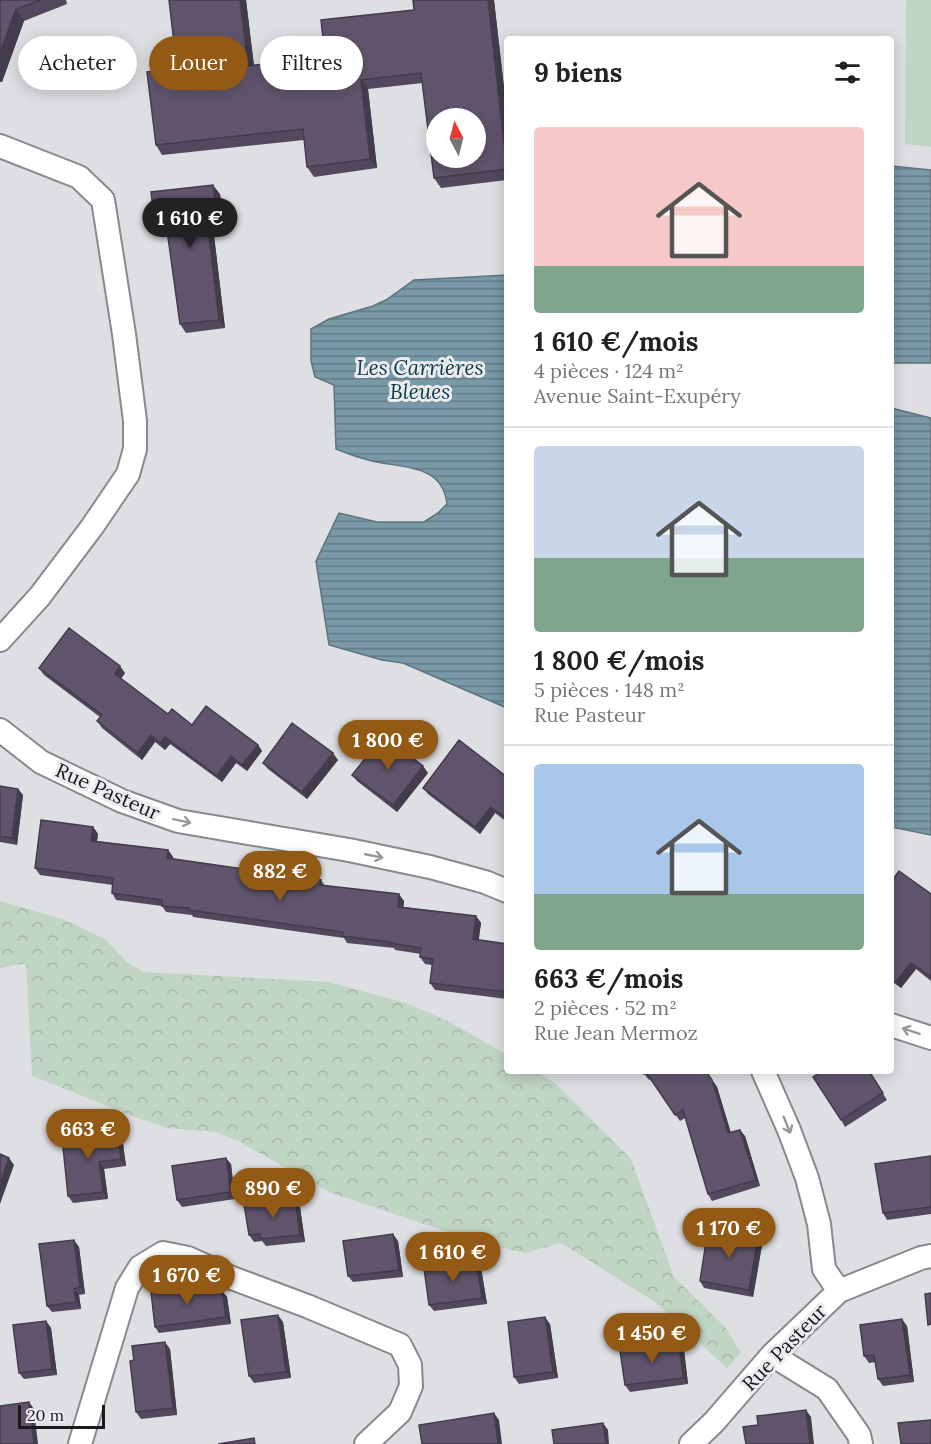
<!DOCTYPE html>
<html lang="fr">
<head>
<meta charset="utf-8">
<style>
	body { margin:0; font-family:Lora,serif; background:#f2f2f2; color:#222; height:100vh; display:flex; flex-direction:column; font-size:22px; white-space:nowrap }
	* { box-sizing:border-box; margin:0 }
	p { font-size:20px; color:#767676 }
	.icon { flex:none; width:33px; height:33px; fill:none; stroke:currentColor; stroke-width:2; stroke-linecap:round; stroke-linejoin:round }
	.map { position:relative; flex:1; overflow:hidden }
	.side { position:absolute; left:504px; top:36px; width:390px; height:1038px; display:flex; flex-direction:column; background:#fff; border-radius:6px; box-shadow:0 3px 15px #0003 }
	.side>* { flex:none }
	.top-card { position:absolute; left:18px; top:36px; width:396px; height:54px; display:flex; gap:12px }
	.needle { width:39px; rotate:353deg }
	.controls { position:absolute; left:426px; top:108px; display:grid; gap:12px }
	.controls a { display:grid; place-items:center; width:60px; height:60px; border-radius:50%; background:#fff; box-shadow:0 3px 15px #0003; font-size:30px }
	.scale { position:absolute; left:18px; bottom:15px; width:87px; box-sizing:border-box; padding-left:6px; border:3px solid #191a1b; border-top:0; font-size:16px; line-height:21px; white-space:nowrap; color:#191a1b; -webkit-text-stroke:4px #ebecef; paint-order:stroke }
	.price { position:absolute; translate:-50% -51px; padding:0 14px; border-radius:21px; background:#925a14; color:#fff; font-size:20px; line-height:39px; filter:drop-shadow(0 2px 3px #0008) }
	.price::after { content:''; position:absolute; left:50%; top:36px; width:18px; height:14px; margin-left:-9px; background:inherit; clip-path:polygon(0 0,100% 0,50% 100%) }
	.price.on { background:#222; color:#fff }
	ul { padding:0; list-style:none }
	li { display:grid; align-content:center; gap:12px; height:318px; padding:0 30px }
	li+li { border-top:2px solid #e0e0e0 }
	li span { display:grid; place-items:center; height:186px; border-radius:6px; color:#555 }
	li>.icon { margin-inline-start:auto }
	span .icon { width:108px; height:108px; fill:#fffc; stroke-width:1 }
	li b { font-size:26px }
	h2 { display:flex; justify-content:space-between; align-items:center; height:72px; padding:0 30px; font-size:26px }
	.pill { padding:0 21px; border-radius:27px; background:#fff; box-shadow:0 3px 15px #0003; font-size:21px; line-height:54px }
	.pill.on { background:#925a14; color:#fff }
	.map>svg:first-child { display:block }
</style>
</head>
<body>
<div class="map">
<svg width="931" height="1444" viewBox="0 0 931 1444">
	<defs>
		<pattern id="park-crowns" width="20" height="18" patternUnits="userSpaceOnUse" patternTransform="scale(1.5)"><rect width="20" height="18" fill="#c1d5c4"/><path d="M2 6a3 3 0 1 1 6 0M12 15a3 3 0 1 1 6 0" fill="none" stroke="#a5b6a8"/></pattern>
		<pattern id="water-rules" width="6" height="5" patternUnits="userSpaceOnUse" patternTransform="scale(1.5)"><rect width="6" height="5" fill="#7a99a7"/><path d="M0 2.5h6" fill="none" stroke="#637c87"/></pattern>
	</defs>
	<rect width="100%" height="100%" fill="#dedfe2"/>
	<path fill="url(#park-crowns)" d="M0 901 62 919 105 939 129 964 144 972 329 982 406 1003 448 1021 507 1055V1071H535L554 1082 631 1159 674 1277 726 1328 741 1353 727 1368 655 1302 561 1243 524 1253 480 1243 329 1192 238 1141 216 1132 167 1128 135 1117 32 1076 26 963 0 968Z"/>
	<path fill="#c1d5c4" d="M906 0H931V147L905 144Z"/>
	<path fill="url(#water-rules)" stroke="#5d737d" stroke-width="1.5" d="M891 166 931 170V363H891Z
		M507 275V708L403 663 382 660 329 645 316 561 339 513 377 522H424L438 513 447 504C443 464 402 468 372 461 360 458 348 454 336 449L334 385 315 377 311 361V329L329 319 373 306 386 300 414 280Z
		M891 408 931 418V835L891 827Z"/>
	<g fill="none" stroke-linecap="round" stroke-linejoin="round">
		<defs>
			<path id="street" d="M0 146 79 177 103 200 124 334 135 421V449L128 474 92 527 40 596 0 640
				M0 730 41 762 122 801 178 821 349 850 430 867 485 882 507 891
				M891 1025 931 1038
				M763 1071 789 1130 807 1178 819 1224 824 1269 839 1291
				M772 1355 827 1389 859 1435 861 1444
				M80 1444 127 1288 140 1267 163 1253 188 1258 232 1278 307 1306 400 1345 410 1365 411 1386 400 1412 366 1444
				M691 1444 714 1422 772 1355 839 1291 921 1258 931 1256"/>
		</defs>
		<use href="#street" stroke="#88898c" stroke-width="26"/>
		<use href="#street" stroke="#fff" stroke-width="22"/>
	</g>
	<path fill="#53495e" d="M0 0H66L67 4 24 21 2 82H0Z
		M169 0H246L254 65 325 56 414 10 494 0 507 114V180L441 188 434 178 423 83 368 89 377 168 314 177 307 167 304 140 162 155 156 145 177 68Z
		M220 194 224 225 213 227 225 328 186 333 180 324 168 232H161L155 223Z
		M39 668 125 673 121 679 168 714 192 725 258 745 262 751 247 771 236 763 222 782 170 744 165 750 155 742 142 760 102 728 97 721 100 717 44 675Z
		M338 760 307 799 268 769 263 763Z
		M428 773 397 812 357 781 352 775Z
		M507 777V822L495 813 480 834 428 794 423 788Z
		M0 786 18 789 23 795 17 845 0 842Z
		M93 827 98 834 97 841 168 850 173 857V859L321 880 325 886 404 901 403 907 476 916 481 923 478 940 507 944V999L435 990 430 983 432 965 425 964 420 957 421 954 395 950 394 948 347 943 344 938 193 917 192 915 166 912 162 906 116 900 112 893 113 885 40 875 35 868Z
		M891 882 931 894V981L916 969 901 988 891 981Z
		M642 1071H706L717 1087 731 1133 745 1136 760 1186 712 1201 708 1194 685 1118 680 1121 650 1079 649 1080Z
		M869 1071 887 1100 845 1127 841 1120Z
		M122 1137 126 1166 104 1169 108 1199 73 1203 68 1196Z
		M931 1156V1214L887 1220 883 1213Z
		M231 1164 235 1199 182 1207 177 1200Z
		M300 1207 305 1242 266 1246 262 1241 254 1242 249 1235Z
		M758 1238 762 1245 753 1297 704 1288 700 1281Z
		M398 1241 403 1277 353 1282 348 1276Z
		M79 1247 85 1294 79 1295 81 1309 52 1312 47 1306Z
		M476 1261 481 1268 487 1304 434 1311 429 1305Z
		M206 1285 211 1291H222L227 1297 231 1324 159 1333 155 1327Z
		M46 1321 51 1328 57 1375 24 1379 19 1373Z
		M283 1322 291 1378 254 1383 249 1376Z
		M550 1324 558 1378 519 1384 514 1377Z
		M907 1326 914 1382 883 1386 878 1379 876 1362 869 1363 864 1356Z
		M679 1343 684 1350 688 1384 630 1392 625 1385Z
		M170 1349 177 1415 141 1419 136 1412Z"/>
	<path fill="#433c4c" d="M240 0H246L255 76 248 66Z
		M488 0H494L507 114V164Z
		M16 9 24 21 2 82 0 80V53Z
		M361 80 368 89 377 168 370 159Z
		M213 185 220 194 224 225 217 217Z
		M207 218 213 227 225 328 219 320Z
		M120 666 125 673 119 681 115 674Z
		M151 735 155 742 142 760 138 753Z
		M165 737 170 744 165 750 160 743Z
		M258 745 262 751 247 771 242 765Z
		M333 753 338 760 307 799 302 792Z
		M231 756 236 763 222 782 217 776Z
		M423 766 428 773 397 812 393 805Z
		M18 789 23 795 17 845 12 838Z
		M491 807 495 813 480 834 475 827Z
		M93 827 98 834 96 847 91 841Z
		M168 850 173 857 172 865 167 858Z
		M399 894 404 901 403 913 398 907Z
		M476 916 481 923 478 946 473 939Z
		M911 963 916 969 901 988 896 982Z
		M706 1071 717 1087 733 1140 728 1133Z
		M117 1130 122 1137 126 1166 121 1159Z
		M740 1130 745 1136 760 1186 756 1180Z
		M9 1158 14 1165 0 1204V1184Z
		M226 1158 231 1164 235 1199 231 1192Z
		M99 1162 104 1169 108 1199 103 1192Z
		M295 1200 300 1207 305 1242 300 1235Z
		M393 1234 398 1241 403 1277 399 1270Z
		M758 1238 762 1245 753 1297 749 1290Z
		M74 1240 79 1247 85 1294 80 1287Z
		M476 1261 481 1268 487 1304 482 1298Z
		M74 1289 79 1295 81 1309 76 1302Z
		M222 1291 227 1297 231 1324 226 1317Z
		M278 1315 283 1322 291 1378 286 1372Z
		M545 1317 550 1324 558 1378 553 1372Z
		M902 1319 907 1326 914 1382 910 1375Z
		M46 1321 51 1328 57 1375 52 1369Z
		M165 1342 170 1349 177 1415 173 1408Z
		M679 1343 684 1350 688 1384 683 1378Z
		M29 1402 34 1409 38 1444H34Z
		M806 1410 811 1417 814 1444H810Z
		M494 1413 499 1420 502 1444H498Z
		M603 1423 608 1430 609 1444H606Z"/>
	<path fill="#60556d" stroke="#433c4c" stroke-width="1.5" fill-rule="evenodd" d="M0 0H41L16 9 0 53Z
		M169 0H240L248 66 325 56 321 20 414 10 413 0H488L507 169 434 178 421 73 361 80 370 159 307 167 303 129 156 145 147 72 177 68ZM436 118H476V158H436Z
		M213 185 217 217 207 218 219 320 180 324 166 223H155L151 192Z
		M69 628 120 666 115 674 168 714 172 709 192 725 206 706 258 745 242 765 231 756 217 776 165 737 160 743 151 735 138 753 97 721 102 715 39 668Z
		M292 723 333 753 302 792 263 763Z
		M383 736 423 766 393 805 352 775Z
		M459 740 507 777V819L491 807 475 827 423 788Z
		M0 786 18 789 12 838 0 836Z
		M41 820 93 827 91 841 168 850 167 858 321 880 320 885 399 894 398 907 476 916 473 939 507 944V992L430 983 433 959 420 957 421 948 390 943V942L342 936 343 932 189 910V908L162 906V900L112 893 113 878 35 868Z
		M899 871 931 894V977L911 963 896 982 891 978V882Z
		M642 1071H706L712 1080 728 1133 740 1130 756 1180 708 1194 683 1110 675 1115 646 1072 644 1074Z
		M822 1071H869L883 1093 841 1120 813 1077Z
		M117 1130 121 1159 99 1162 103 1192 68 1196 62 1137Z
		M0 1154 9 1158 0 1184Z
		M931 1156V1207L883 1213 875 1164Z
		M226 1158 231 1192 177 1200 172 1166Z
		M295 1200 300 1235 261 1239 260 1234 249 1235 244 1204Z
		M708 1229 758 1238 749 1290 700 1281Z
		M393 1234 399 1270 348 1276 343 1241Z
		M74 1240 80 1287 74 1289 76 1302 47 1306 39 1244Z
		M476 1261 482 1298 429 1305 424 1268Z
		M206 1285 208 1292 222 1291 226 1317 155 1327 151 1292Z
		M931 1293V1324L928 1325 925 1294Z
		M278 1315 286 1372 249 1376 241 1320Z
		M545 1317 553 1372 514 1377 508 1322Z
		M902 1319 910 1375 878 1379 874 1355 864 1356 860 1325Z
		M46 1321 52 1369 19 1373 13 1325Z
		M165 1342 173 1408 136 1412 130 1361 134 1360 132 1346Z
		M679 1343 683 1378 625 1385 620 1351Z
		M29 1402 34 1444H0V1406Z
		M806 1410 810 1444H746L743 1427 758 1425 757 1416Z
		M494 1413 498 1444H422L419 1425Z
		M931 1420V1444H901L898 1423Z
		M603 1423 606 1444H554L552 1430Z
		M254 1438 255 1444H218Z"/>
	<defs><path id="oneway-shaft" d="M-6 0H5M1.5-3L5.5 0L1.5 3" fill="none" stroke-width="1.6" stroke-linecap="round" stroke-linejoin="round" transform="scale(1.5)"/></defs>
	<g stroke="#989898">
		<use href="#oneway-shaft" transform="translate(182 821) rotate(12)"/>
		<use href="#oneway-shaft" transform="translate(374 856) rotate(11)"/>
		<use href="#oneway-shaft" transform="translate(911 1031) rotate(-162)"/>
		<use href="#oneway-shaft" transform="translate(787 1125) rotate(68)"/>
	</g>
	<g text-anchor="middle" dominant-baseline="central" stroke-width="6" stroke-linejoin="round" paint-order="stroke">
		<g font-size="20" fill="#191a1b" stroke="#ebecef">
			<text transform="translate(108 791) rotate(24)">Rue Pasteur</text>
			<text transform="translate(784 1347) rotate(-46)">Rue Pasteur</text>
		</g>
		<g font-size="21" font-style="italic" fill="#0c3b4c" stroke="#ebecef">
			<text x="420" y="367">Les Carrières<tspan x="420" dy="24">Bleues</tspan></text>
		</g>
	</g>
</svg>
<div class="controls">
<a><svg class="needle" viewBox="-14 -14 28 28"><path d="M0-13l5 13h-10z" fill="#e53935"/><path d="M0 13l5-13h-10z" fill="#767676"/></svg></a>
</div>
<div class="scale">20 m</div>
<b class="price on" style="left:190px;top:249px">1 610 €</b>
<b class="price" style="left:388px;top:771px">1 800 €</b>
<b class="price" style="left:280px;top:902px">882 €</b>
<b class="price" style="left:88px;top:1160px">663 €</b>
<b class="price" style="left:273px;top:1219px">890 €</b>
<b class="price" style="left:729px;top:1259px">1 170 €</b>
<b class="price" style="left:453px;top:1283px">1 610 €</b>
<b class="price" style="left:187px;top:1306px">1 670 €</b>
<b class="price" style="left:652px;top:1364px">1 450 €</b>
<div class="top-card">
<a class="pill">Acheter</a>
<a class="pill on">Louer</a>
<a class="pill">Filtres</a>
</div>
<section class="side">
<h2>9 biens<svg class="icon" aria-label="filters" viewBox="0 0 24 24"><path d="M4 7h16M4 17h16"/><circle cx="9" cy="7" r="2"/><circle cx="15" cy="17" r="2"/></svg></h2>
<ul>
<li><span style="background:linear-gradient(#f6c9c9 75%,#7fa58c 0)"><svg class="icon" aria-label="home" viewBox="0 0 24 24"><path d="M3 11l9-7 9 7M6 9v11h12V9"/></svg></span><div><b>1 610 €/mois</b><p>4 pièces · 124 m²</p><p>Avenue Saint-Exupéry</p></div></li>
<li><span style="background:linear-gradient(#c9d6e8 60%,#7fa58c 0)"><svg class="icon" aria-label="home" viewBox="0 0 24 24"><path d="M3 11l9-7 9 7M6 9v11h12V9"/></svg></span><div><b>1 800 €/mois</b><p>5 pièces · 148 m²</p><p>Rue Pasteur</p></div></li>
<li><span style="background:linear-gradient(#a9c7e8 70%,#7fa58c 0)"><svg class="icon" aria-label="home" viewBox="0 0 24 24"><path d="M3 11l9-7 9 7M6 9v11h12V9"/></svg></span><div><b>663 €/mois</b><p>2 pièces · 52 m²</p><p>Rue Jean Mermoz</p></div></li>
</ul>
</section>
</div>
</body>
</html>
